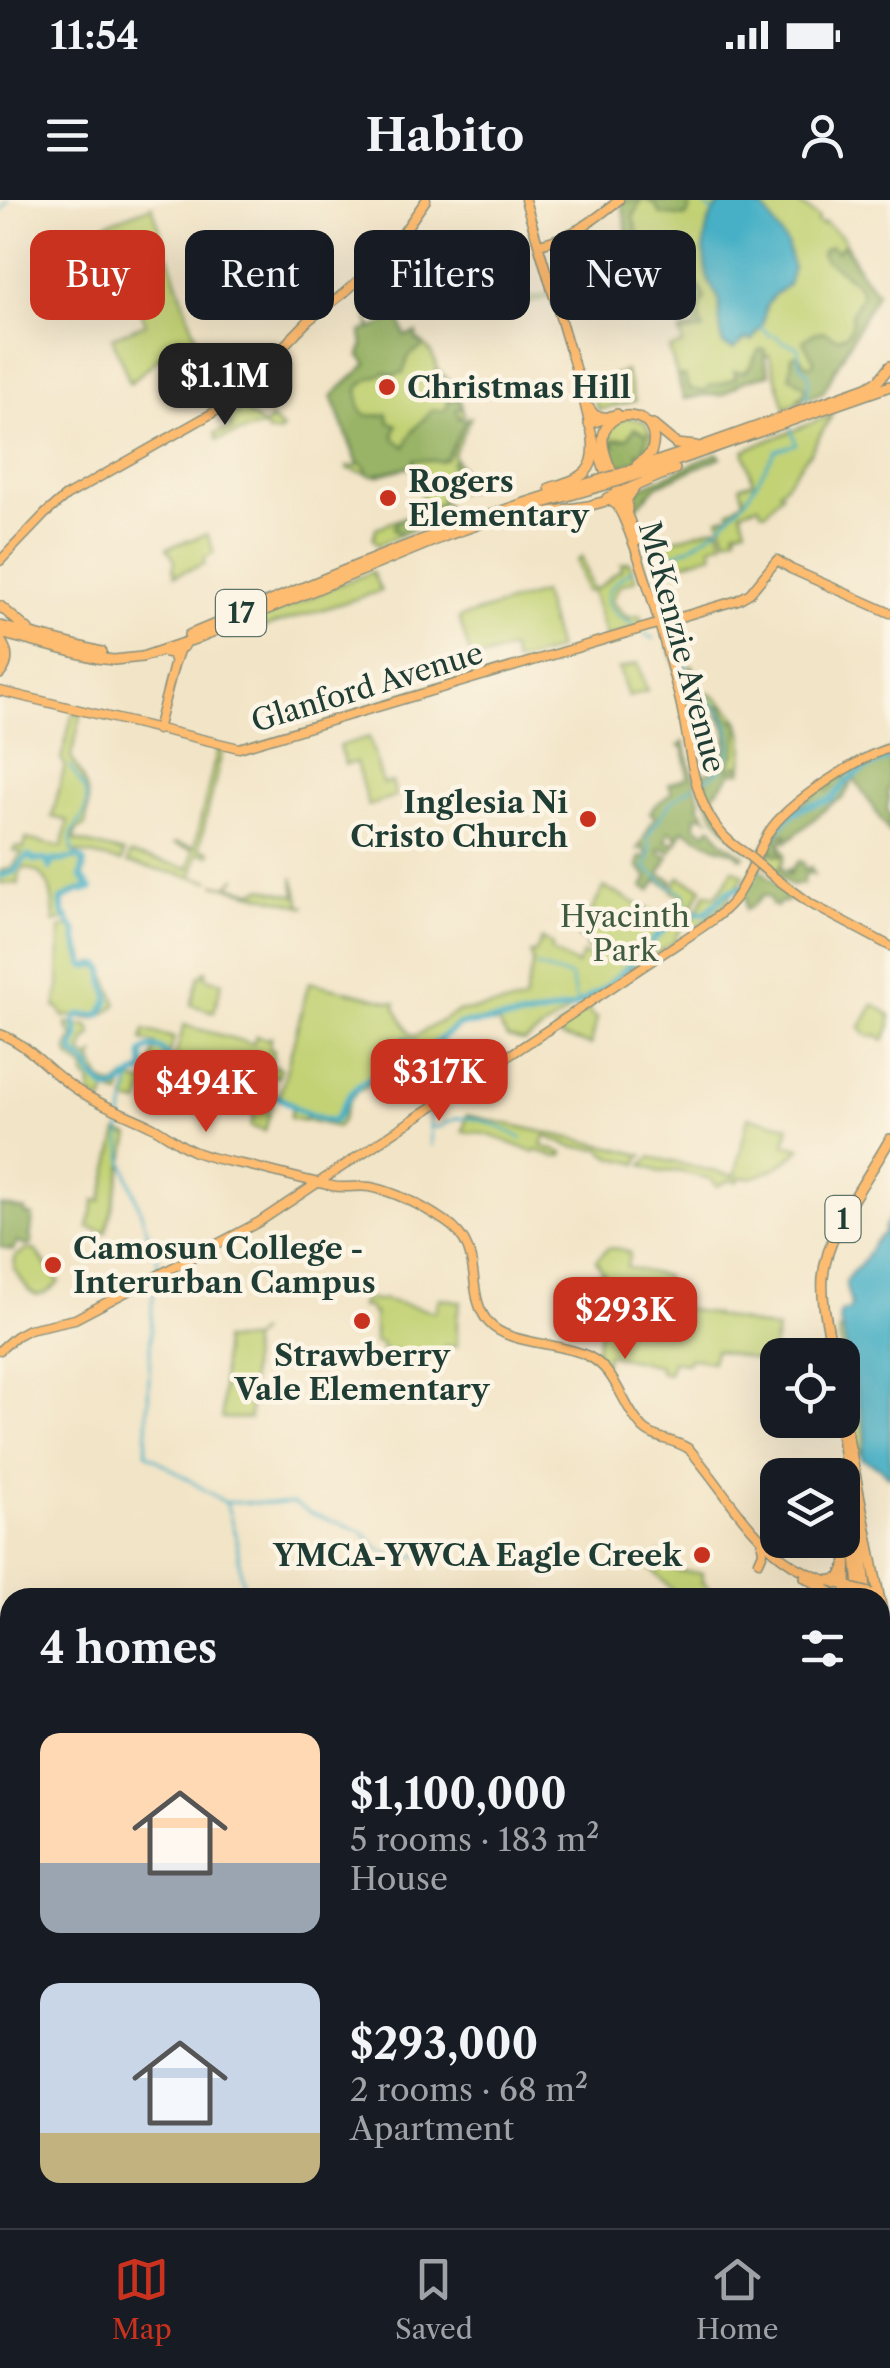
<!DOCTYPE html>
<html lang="en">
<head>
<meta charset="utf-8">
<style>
	body { margin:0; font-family:"Libre Caslon Text",serif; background:#242831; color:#f1f3f6; height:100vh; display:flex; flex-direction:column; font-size:38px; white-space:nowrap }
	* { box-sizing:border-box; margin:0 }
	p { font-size:32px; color:#9ea1a6 }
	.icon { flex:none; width:55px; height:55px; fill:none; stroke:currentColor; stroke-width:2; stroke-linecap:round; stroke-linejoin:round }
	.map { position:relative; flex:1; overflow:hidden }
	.panel { position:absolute; left:0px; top:1388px; width:890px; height:642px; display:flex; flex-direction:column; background:#171b24; border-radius:30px 30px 0 0; box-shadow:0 10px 40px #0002 }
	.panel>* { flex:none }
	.hud { position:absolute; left:30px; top:30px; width:830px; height:90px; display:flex; gap:20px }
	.controls { position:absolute; left:760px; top:1138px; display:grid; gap:20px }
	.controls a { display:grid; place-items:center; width:100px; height:100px; border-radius:20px; background:#171b24; box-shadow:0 10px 40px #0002; font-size:50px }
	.price { position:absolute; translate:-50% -85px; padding:0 22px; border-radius:20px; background:#c8321e; color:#fff; font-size:32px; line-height:65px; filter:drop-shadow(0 2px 5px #0008) }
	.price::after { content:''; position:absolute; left:50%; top:60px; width:30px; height:22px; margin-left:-15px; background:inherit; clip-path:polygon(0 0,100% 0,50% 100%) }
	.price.selected { background:#222; color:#fff }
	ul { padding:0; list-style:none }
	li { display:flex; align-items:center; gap:30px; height:250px; padding:0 40px }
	li span { display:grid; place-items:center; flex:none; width:280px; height:200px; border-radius:20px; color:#555 }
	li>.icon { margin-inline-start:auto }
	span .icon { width:120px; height:120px; fill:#fffc; stroke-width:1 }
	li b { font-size:42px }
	h2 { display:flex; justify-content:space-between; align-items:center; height:120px; padding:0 40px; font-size:42px }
	.chip { padding:0 35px; border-radius:20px; background:#171b24; box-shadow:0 10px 40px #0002; font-size:35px; line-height:90px }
	.chip.selected { background:#c8321e; color:#fff }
	.status { display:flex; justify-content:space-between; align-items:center; height:70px; padding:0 50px; background:#171b24; direction:ltr }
	.status svg { height:28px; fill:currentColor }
	header { display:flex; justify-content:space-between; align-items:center; height:130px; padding:0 40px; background:#171b24; font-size:45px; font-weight:700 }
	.menu { display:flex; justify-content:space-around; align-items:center; height:140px; border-top:2px solid #363941; background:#171b24; font-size:28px; color:#9ea1a6 }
	.menu a { display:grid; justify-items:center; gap:5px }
	.menu .selected { color:#c8321e }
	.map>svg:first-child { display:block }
</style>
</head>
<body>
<div class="status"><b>11:54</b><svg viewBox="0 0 49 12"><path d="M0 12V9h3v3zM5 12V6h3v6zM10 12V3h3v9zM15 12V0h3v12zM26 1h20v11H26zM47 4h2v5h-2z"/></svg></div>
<header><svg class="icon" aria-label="menu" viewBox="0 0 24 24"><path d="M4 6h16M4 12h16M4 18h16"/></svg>Habito<svg class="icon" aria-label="person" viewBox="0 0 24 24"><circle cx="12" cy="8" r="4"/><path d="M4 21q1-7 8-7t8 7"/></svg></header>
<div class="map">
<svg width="890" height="2028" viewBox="0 0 890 2028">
	<rect width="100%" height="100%" fill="#fcf5e5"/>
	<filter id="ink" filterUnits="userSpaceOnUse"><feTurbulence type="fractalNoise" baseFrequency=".01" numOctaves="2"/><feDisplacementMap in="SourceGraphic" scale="20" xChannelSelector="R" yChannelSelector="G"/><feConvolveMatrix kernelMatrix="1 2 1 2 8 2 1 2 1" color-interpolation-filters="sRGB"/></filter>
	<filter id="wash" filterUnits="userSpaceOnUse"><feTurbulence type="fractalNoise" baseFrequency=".0048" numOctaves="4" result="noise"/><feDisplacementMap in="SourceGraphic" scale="40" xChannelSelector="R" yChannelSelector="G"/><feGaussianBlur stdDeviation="2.25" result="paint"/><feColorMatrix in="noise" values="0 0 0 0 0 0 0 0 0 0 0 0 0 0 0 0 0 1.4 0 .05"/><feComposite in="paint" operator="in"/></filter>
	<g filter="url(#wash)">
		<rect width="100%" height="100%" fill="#f2e4c6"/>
		<path fill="#c2d274" stroke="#708854" stroke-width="2.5" d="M624 0H794L819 18 817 22 822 25 824 22 842 36 861 74 877 92 823 192 785 208 769 155 764 157 769 174 742 182 723 195H704L684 199 669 149 683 144 680 131 696 126 689 102 658 111 655 104 640 109 635 94 623 98 621 91 597 98 593 84 617 77 629 26 621 2Z
			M152 6 202 156 167 167 160 157 130 183 112 137 146 124 105 24Z
			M359 85 372 129 399 117 405 136 416 133V139C427 144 436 158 437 170L447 179 451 190 457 189 464 214 461 215 462 219 471 217 453 255 465 275 461 278 466 279 471 289 443 295 440 304 445 303 448 313 378 345 373 339 376 328 426 309 412 266 378 276 347 269V267L357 266V263L332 196 367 164 360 156 363 145 361 132 371 128Z
			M517 92 519 95 534 98 550 93 551 97 490 115 489 111 504 107V104L516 95Z
			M625 171 635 201 598 210 590 183Z
			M228 207 237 214 242 209 261 224H266L271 219 283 229 279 233 267 232 265 227C249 228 233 236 217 240L215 233 231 228 225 210Z
			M832 215 811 251 786 284 779 290 782 293 766 312 761 311 759 305 741 311 746 327 735 330 737 335 726 339 719 318 730 315 729 311 744 300 740 286 753 282 744 250Z
			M624 217 644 221 653 238 644 258 636 253 644 248 647 234 635 228 628 238 614 239 615 247 607 249C607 232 610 226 624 217Z
			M718 326 723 342 711 346 713 354 659 371 656 356 650 347Z
			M207 334 214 352 204 359 205 364 175 375 173 368 175 361 167 348Z
			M582 357 591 387 595 389C604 386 612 374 622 369L621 364 629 362 636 380 620 385 612 399 614 404 628 418 640 415 643 425 606 438 592 391 586 392 577 361Z
			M372 372 381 391 269 426 223 437 335 386Z
			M542 393 558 450 515 463 511 449 472 461 459 418Z
			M638 463 647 491 628 497 619 469Z
			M698 489C708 492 717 498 725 505 747 525 746 544 741 572H733L713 594 706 598 699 575 713 571 717 567 726 548 727 529 714 505 692 513 696 530 692 533 688 513Z
			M73 512 82 514 71 557C86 585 93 593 85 625L76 631 74 640 124 653 122 662 73 651C81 659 89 662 83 676L90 687 88 690 74 691 63 698V711L68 719 54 722C53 698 52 671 24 668L19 675V684L0 683V671L12 667 22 653 13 651 15 647 24 648 26 639 62 647 68 621 52 617 65 565 61 559Z
			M369 537 383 584 392 582 396 597 368 606 356 562 345 565 339 546Z
			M218 547 223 548 199 648 210 651V655L198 653 192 677 210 681 128 663 130 654 189 668 193 650 174 644 176 643 194 647Z
			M890 550 889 558 878 560 852 576 854 579 843 598 834 602 786 642 784 640 780 643 785 654 781 667 772 670 757 658 787 615 838 577Z
			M733 669 744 675C731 698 718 713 696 727L690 725 706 693 715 696 724 685Z
			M237 677 229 686 253 692 263 688 296 696 293 677 301 705 306 707 214 684 227 686Z
			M679 677 702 688 684 722 673 716 676 711 674 709 683 697 672 691Z
			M604 687 682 727 674 742 631 770 625 769 620 777 524 842 507 838 498 823 493 824 491 821 454 826 440 840 443 844C414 870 414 867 436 900L429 906 404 900 394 880 382 871 363 890H358L349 901 342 921 337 927 307 920 308 914H305L304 921 290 918 292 908 290 902 283 901 279 898 309 782 396 803 395 807 410 833 415 836 457 812 524 802 533 762 531 753H535L542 739 553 745 551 751 577 765 583 754 595 759 597 754 586 748 589 743 578 737Z
			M69 725 76 734 75 741 83 753 86 765H92L94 762C112 779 107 783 117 804 97 822 93 820 67 816L64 817 59 808 55 807 59 787 60 729Z
			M206 771 207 778 222 782 214 812 191 805 199 776H202L203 772Z
			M874 804 890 815V828L884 840 877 835 872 837 863 833 864 830 860 828Z
			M587 808 593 817 597 818 591 845 560 837 555 830Z
			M67 824 89 826 92 836 87 838 81 853 90 859 95 853 91 860C101 873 94 881 115 886L125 879 120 895 107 891 103 902 90 895 91 883 85 877V869L70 858 67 848 74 836 68 830Z
			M184 825 253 844 256 836 267 839 271 837 269 849 274 850 270 865 281 868 278 877 263 874 257 895H274L271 908 257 905 256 909 270 913 265 931 251 927 254 914 241 910 244 897 230 893 226 886H218L213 883C204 886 194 884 184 884L180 897 165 893Z
			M144 830 174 838 160 888 145 885 140 904 125 901 131 880 146 884 156 844 142 840Z
			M467 915 620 949 645 956 641 955 637 964C622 958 612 962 601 949L572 947 545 936 542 946 563 953 562 956 555 957 536 950 535 952C510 945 490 931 463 932Z
			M748 917 789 926 785 944 801 948C787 962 760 982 739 977L738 982 730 980 717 986 711 979 677 971 660 972 642 965 651 957 735 976Z
			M118 932 130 936 106 1032 88 1027 95 1000 101 1001Z
			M608 1048 620 1049 630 1053 627 1067 665 1076 659 1102 777 1130 770 1163 715 1150 712 1162 689 1158 688 1163 672 1161 668 1174 660 1172V1166L607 1154 606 1162 582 1148 596 1150 611 1083 604 1073 594 1075 603 1072 596 1060Z
			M26 1050H35L59 1082C35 1107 30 1092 14 1069L15 1057Z
			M442 1098 461 1102 457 1117V1146H444V1154L407 1153 405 1157 399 1153 382 1149 381 1143H374V1113L370 1112 369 1107H361L363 1099 379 1101 382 1099 435 1112 439 1099Z
			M843 1130 847 1142 845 1148 848 1152 866 1235 864 1249 859 1254 838 1131Z
			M259 1132 251 1141 250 1219 222 1218 223 1140H252Z
			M659 1354 662 1365 679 1371 702 1373V1383L704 1382 711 1392 707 1397H679L644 1362Z"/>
		<path fill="#99b466" stroke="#5c784d" stroke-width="2.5" d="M624 0H641L633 18 641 44 644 69 637 73 640 75 646 73C658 87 670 75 684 71L693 77 705 98C699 108 698 120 704 130L680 134V131L696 126 689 102 671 107 666 100 640 109 636 95 623 98 621 91 616 92 612 78 617 77 618 68 627 67 631 63C626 42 628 24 621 2Z
			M648 0H690L689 12 686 17 660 14 655 5Z
			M844 44 863 77 877 92 823 192 797 201 807 188 790 176 792 156 799 155 802 161 809 166 813 164 814 160 803 141 814 133 823 131 837 138 846 135 851 128 852 112 861 96V90L853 80 824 59 822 53 825 49 831 46 837 51Z
			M359 85 372 129 399 117 405 136 416 133V139L424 146 409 156 403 173 393 175 385 172C378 177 369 178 363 183 356 190 359 190 359 198 358 218 371 217 387 214L389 222 397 225 394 232V238L405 247C411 229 420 224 432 210L441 211 447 208 448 201H455L456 199 454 195 447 199 440 195 433 177 437 170 447 179 451 190 457 189 462 208 456 209 459 219 467 218 447 258 441 261 414 260 413 265C401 269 380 271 373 276L369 275 363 265 358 263 332 196 367 164 360 156 363 145 361 132 371 128Z
			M760 149 765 150 764 157 769 174 742 182 723 195H705L684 199 677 176H685L689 189 704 191 709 186C719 186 728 182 736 177L734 171 745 172C753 166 753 156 760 149Z
			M635 228 647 234 644 249 637 253 644 258 615 269 607 249 609 246H615L610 241 628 238Z
			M717 253 721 257 658 285 635 308 630 304 633 294 638 289Z
			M455 259 465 275 461 278 466 279 471 289 442 295 444 291 441 287 445 281 451 284 455 283 450 279 447 272 453 268 451 263Z
			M423 300 434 306 445 303 448 313 400 334 393 329 397 320 425 310Z
			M673 423 682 453V469H689L692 466 699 478 693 489 683 487C677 467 666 445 669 425Z
			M719 505 723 507 729 519 738 521 740 525 735 553 727 571 738 565 742 567 741 572H733L713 595 727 624 755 653C733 642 717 622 706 598L708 593H704L702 587 707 584 706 581H702L699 575 713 571C734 544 730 533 714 506Z
			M684 542 700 601 698 605 708 618 701 615 696 616 695 626 706 632 709 627H713L722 641 745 656 741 658C732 649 727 651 717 647 705 643 695 634 683 630L677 641 676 635 669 631 666 641 676 643 671 652 662 648 659 649 662 655 669 656 660 674 673 681 670 687 657 680 650 691 643 687 648 677 638 667 640 657 645 658 647 655 643 648 638 649 655 616 650 613 654 606 672 593 669 584 688 577 684 548 679 546Z
			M890 557V588L887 591 889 600 887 609 890 616V634L852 575 877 560Z
			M842 574 850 585 843 598 834 602 786 642 782 639 787 636 786 633 778 635 776 639 780 642V652L783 656 773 654V648L762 662 757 658C775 624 791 610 822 588L828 590 832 587V581Z
			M799 661 804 663V669L811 667 814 674 806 673 803 684 791 686 772 670 781 667 785 673 789 675 791 673 787 670 792 669Z
			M755 665C766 674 785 694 795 698L797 702 788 698 786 702H780L777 707 772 705 770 698 763 695 753 706 746 709V698L742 690Z
			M0 1005 25 1010V1014L33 1016 31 1034 29 1035 32 1039 31 1045 25 1046 17 1042 13 1051 0 1047Z
			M885 1993 890 1994V2028H858L864 2020H880V1999Z
			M32 2020H561L562 2028H32Z
			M629 2020H797L795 2028H616Z"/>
		<path fill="#47b0c6" stroke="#33767d" stroke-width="2.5" d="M725 0H748L763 7 787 44 793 68 788 85 774 95 766 106 763 123 752 141 746 139 734 149 723 145C721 134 720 127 719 116 718 111 721 106 719 100 717 93 710 87 708 79 701 52 702 18 725 0Z
			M125 26 132 31 136 41 131 48 122 50 115 31 117 27Z
			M406 837 424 847 416 844 411 849 404 848 399 857 391 859 385 848 386 843 393 839 397 844Z
			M890 1018V1277L880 1268 861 1258 866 1235 839 1117 842 1111H848L851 1106C850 1099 845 1088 846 1082 847 1074 857 1069 861 1064 869 1053 872 1041 884 1033V1027Z"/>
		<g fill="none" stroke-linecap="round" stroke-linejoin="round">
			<path stroke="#47b0c6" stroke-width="2.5" d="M701 0 713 13
				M0 13 8 0
				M136 41 156 48
				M760 126 769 135 777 136 781 141 798 147 799 163 810 176 806 199
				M721 325 746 299 776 250 796 244 791 228
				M657 360 689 348 718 328
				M632 370C598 391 599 407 634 425
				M645 434 654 439
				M670 441 675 442C680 450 683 460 687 468 691 475 690 482 693 488
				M697 491C724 506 743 540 721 569 715 575 707 578 699 582
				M70 566C75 576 84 586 86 596 91 627 58 624 77 658
				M670 686 645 668 650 654 648 638 650 632 671 602 693 586
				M672 687 684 693 690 712
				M537 767 571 777 575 796
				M576 799 578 804
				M413 855 415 877 426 906
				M132 876 120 926 123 960 149 1036 156 1050 158 1062 156 1074
				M429 912 431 945
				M430 927H440C462 907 500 925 522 939
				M155 1081 152 1105 146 1253 224 1302 295 1304 310 1313 361 1331 377 1347 393 1356 405 1357 423 1355
				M226 1302 237 1342 240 1370 246 1398
				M890 1522C879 1541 883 1557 890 1578
				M0 1617 10 1615
				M880 1917 890 1919
				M880 1939 885 1926 884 1918
				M634 2020 649 2024
				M856 2021 857 2020
				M640 2028 657 2020"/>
			<path stroke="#47b0c6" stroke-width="6" d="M0 676 13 672 28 656 34 660H46L50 668 53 660C65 663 71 656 81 658L84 662 81 677 91 689 77 691 61 700 63 713 68 720
				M70 724 76 732C76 744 81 753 84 765L88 767 100 765C107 775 103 767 104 779 107 798 113 794 101 814
				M76 818 79 815H100
				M75 823 78 837 73 849 74 854 89 866 92 875 107 890C121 890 128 876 142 872L144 867 142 853C160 838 171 858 176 874L194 880H201L211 877 226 879 257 893 276 896
				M279 898C289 901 291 907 301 911 307 914 327 921 334 921 341 914 341 908 347 899 355 886 381 868 396 870L408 856 428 849 458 825 528 817 574 807 607 786 629 766 633 759 649 751 653 740 683 712 706 713 727 692 748 686C761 659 774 622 802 608 812 604 823 604 832 598 838 593 843 586 848 580 857 572 878 561 890 558"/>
		</g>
	</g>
	<g filter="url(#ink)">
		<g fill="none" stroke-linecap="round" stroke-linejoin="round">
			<defs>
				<path id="major" d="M525 0 579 181 593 239 609 284
					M539 44C572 37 593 21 619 0
					M617 289 638 341
					M622 315C646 371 662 434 678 493 693 548 688 619 744 652
					M0 361 45 314 66 296 225 206 309 120 344 93 388 54 426 0
					M0 491 239 548 738 400 750 393 777 360 791 369 890 413
					M157 530 175 461
					M774 677 811 704 890 746
					M0 834C30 845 47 870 73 887 96 903 121 912 147 924 163 931 177 944 193 951 211 959 232 962 251 966 278 973 305 980 332 986 345 989 358 985 370 987 396 992 424 1007 446 1022 487 1049 463 1093 489 1123 508 1145 561 1142 588 1156 618 1171 621 1205 642 1227 654 1240 675 1239 689 1249 722 1286 750 1339 793 1365 811 1376 831 1382 851 1387
					M0 1150 16 1136 29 1129 75 1119 259 1022 671 748C691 734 717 720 733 701 749 681 756 653 769 632 786 604 859 557 890 548
					M759 1361 763 1352 762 1345"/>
				<path id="highway" d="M589 208 595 216 604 217
					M589 224 617 214
					M653 225 676 244 696 246
					M616 275 700 247 867 187 879 180 890 166
					M616 281C611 270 604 256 603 243 600 203 667 208 651 253L637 265
					M619 281 890 186
					M550 288C580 278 597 275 593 239
					M607 298 675 269
					M627 310V299L633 290
					M510 318 588 306 610 300 617 305 623 316
					M0 406 28 430
					M0 426 102 452
					M0 433 96 458 114 460 142 457 195 439 448 335 526 308 605 285
					M189 435C326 378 460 319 603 279
					M0 440C9 452 9 463 0 474
					M165 452 172 453 175 461 179 449 184 446
					M833 1155C829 1130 821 1104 823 1078 827 1029 867 981 890 939
					M843 1212 890 1452
					M839 1220 850 1291 860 1398
					M858 1311 867 1398
					M805 1377 840 1398
					M828 1381 840 1378 845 1367
					M846 1398 847 1312
					M880 1452 890 1479
					M880 1470 890 1495"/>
			</defs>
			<use href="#major" stroke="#88907d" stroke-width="11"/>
			<use href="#highway" stroke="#88907d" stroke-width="12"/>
			<use href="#major" stroke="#febc71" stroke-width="8"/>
			<use href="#highway" stroke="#febc71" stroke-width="9"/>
			<defs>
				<path id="major-bridge" d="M744 652 774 677
					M853 1388 872 1393"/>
				<path id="highway-bridge" d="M603 279 616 275
					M605 285 619 281"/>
			</defs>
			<use href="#major-bridge" stroke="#88907d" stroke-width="11" stroke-linecap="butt"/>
			<use href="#highway-bridge" stroke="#88907d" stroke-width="12" stroke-linecap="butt"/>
			<use href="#major-bridge" stroke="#febc71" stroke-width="8"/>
			<use href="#highway-bridge" stroke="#febc71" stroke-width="9"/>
		</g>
	</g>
	<g fill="#c8321e" stroke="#fcf5e5" stroke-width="4">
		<circle cx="387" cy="187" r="10"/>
		<circle cx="388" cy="298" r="10"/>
		<circle cx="588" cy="619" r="10"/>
		<circle cx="53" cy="1065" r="10"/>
		<circle cx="362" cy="1121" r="10"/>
		<circle cx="702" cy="1355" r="10"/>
	</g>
	<g text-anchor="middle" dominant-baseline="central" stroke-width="9" stroke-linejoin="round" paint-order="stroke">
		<g fill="#fcf5e5" stroke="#617469" stroke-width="2.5">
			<rect x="216" y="390" width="50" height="46" rx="8"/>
			<rect x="825.5" y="996" width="35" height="46" rx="8"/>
		</g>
		<g font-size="28" font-weight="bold" fill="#1f3d34">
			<text x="241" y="413">17</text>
			<text x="843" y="1019">1</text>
		</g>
		<g font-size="30" font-weight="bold" fill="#1f3d34" stroke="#fcf5e5" text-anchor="start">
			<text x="407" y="187">Christmas Hill</text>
			<text x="408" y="281">Rogers<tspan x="408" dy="34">Elementary</tspan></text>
			<text x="568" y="602" text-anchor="end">Inglesia Ni<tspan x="568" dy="34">Cristo Church</tspan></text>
			<text x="73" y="1048">Camosun College -<tspan x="73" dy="34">Interurban Campus</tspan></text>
			<text x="362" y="1155" text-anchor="middle">Strawberry<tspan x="362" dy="34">Vale Elementary</tspan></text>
			<text x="682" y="1355" text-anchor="end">YMCA-YWCA Eagle Creek</text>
		</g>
		<g font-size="30" fill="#1f3d34" stroke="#fcf5e5">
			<text transform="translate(682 447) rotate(75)">McKenzie Avenue</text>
			<text transform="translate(367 487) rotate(-17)">Glanford Avenue</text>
		</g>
		<g font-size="30" fill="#405b41" stroke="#fcf5e5">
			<text x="625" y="716">Hyacinth<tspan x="625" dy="34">Park</tspan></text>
		</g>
	</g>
</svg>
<div class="controls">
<a><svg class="icon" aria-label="locate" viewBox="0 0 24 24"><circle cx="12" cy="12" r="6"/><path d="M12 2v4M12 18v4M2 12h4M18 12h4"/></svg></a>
<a><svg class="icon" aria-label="layers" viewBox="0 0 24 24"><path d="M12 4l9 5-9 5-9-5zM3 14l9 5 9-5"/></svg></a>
</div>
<b class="price selected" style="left:225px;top:228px">$1.1M</b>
<b class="price" style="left:439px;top:924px">$317K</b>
<b class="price" style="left:206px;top:935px">$494K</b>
<b class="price" style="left:625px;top:1162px">$293K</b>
<div class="hud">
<a class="chip selected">Buy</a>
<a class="chip">Rent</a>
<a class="chip">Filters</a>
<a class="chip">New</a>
</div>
<section class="panel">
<h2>4 homes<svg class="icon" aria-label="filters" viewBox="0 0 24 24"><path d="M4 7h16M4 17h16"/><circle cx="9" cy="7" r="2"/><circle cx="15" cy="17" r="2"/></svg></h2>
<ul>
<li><span style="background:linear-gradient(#ffd9b3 65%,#9aa5b1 0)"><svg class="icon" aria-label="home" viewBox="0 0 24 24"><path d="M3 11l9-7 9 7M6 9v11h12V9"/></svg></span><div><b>$1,100,000</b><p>5 rooms · 183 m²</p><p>House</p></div></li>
<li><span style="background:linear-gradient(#c9d6e8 75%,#c2b280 0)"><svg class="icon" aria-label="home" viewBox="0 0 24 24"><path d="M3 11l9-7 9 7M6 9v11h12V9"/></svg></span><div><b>$293,000</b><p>2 rooms · 68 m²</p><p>Apartment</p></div></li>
</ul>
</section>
</div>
<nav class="menu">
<a class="selected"><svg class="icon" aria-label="map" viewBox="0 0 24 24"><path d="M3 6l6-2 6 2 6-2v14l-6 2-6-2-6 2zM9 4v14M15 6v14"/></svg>Map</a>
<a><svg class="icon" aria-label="saved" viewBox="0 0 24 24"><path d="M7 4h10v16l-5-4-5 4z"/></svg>Saved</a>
<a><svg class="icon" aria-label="home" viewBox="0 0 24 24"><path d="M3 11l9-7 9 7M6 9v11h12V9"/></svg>Home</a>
</nav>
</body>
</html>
